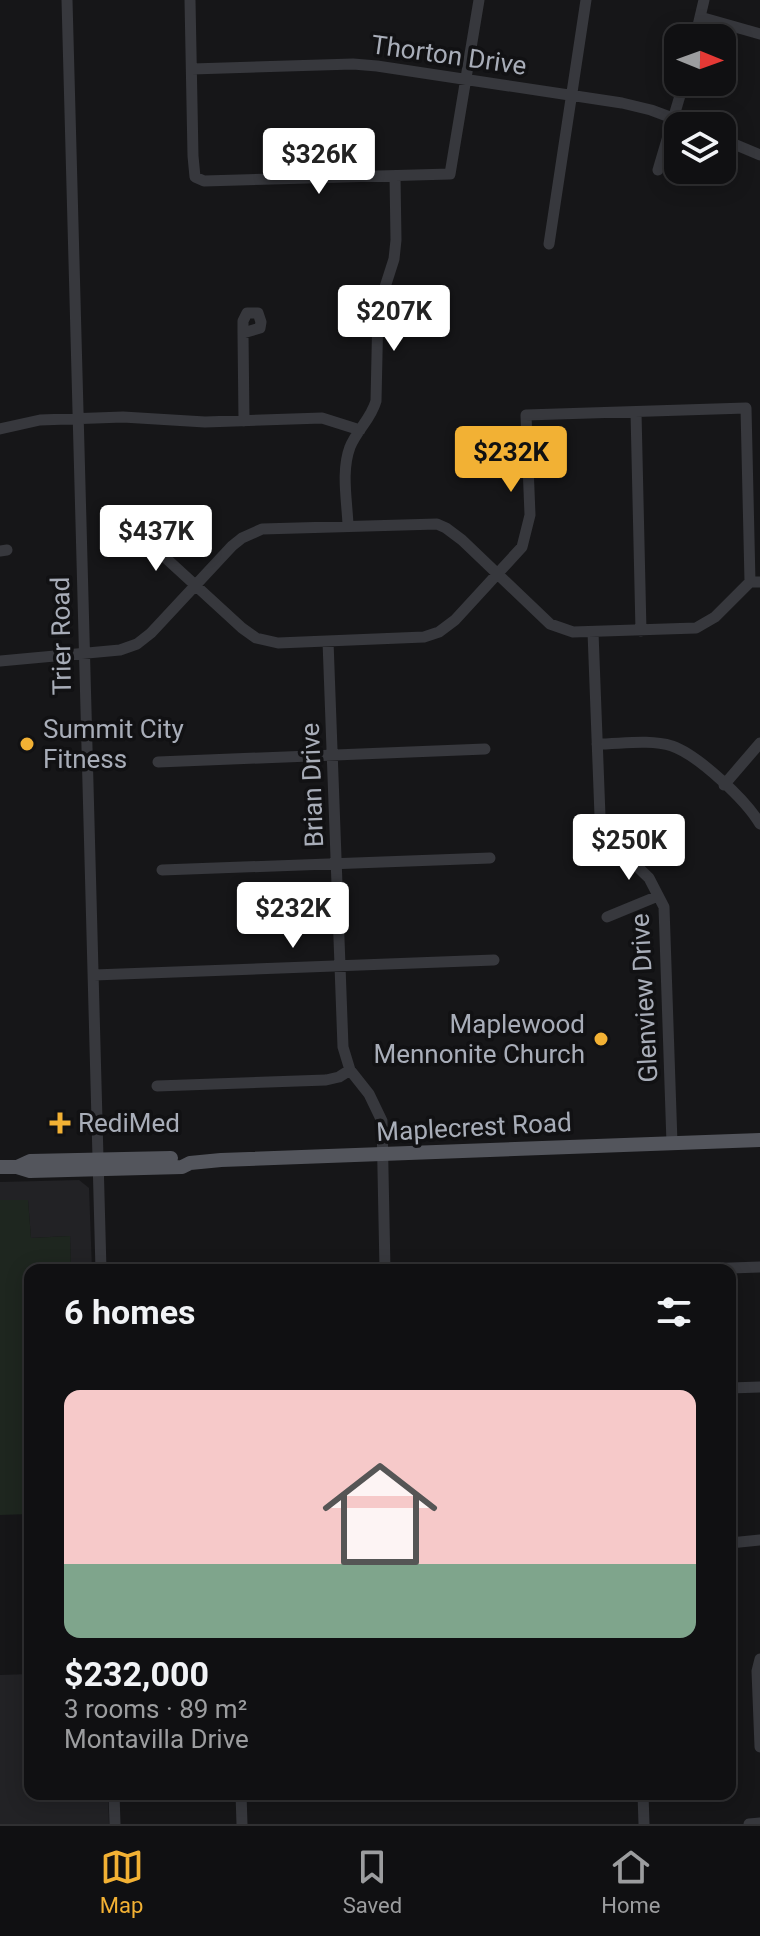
<!DOCTYPE html>
<html lang="en">
<head>
<meta charset="utf-8">
<style>
	body { margin:0; font-family:Roboto,sans-serif; background:#1e1e20; color:#f1f3f6; height:100vh; display:flex; flex-direction:column; font-size:30px; white-space:nowrap }
	* { box-sizing:border-box; margin:0 }
	p { font-size:26px; color:#9c9d9f }
	.icon { flex:none; width:44px; height:44px; fill:none; stroke:currentColor; stroke-width:2; stroke-linecap:round; stroke-linejoin:round }
	.map { position:relative; flex:1; overflow:hidden }
	.drawer { position:absolute; left:24px; top:1264px; width:712px; height:536px; display:flex; flex-direction:column; background:#101012; border-radius:16px; box-shadow:0 4px 20px #0003,0 0 0 2px #303032 }
	.drawer>* { flex:none }
	.needle { width:52px; rotate:91deg }
	.tools { position:absolute; left:664px; top:24px; display:grid; gap:16px }
	.tools a { display:grid; place-items:center; width:72px; height:72px; border-radius:16px; background:#101012; box-shadow:0 4px 20px #0003,0 0 0 2px #303032; font-size:40px }
	.price { position:absolute; translate:-50% -68px; padding:0 18px; border-radius:8px; background:#fff; color:#222; font-size:26px; line-height:52px; filter:drop-shadow(0 2px 4px #0008) }
	.price::after { content:''; position:absolute; left:50%; top:48px; width:24px; height:18px; margin-left:-12px; background:inherit; clip-path:polygon(0 0,100% 0,50% 100%) }
	.price.selected { background:#f2b134; color:#111 }
	ul { padding:0; list-style:none }
	li { display:grid; align-content:center; gap:16px; height:424px; padding:0 40px }
	li span { display:grid; place-items:center; height:248px; border-radius:16px; color:#555 }
	li>.icon { margin-inline-start:auto }
	span .icon { width:144px; height:144px; fill:#fffc; stroke-width:1 }
	li b { font-size:34px }
	h2 { display:flex; justify-content:space-between; align-items:center; height:96px; padding:0 40px; font-size:34px }
	.dock { display:flex; justify-content:space-around; align-items:center; height:112px; border-top:2px solid #303032; background:#101012; font-size:22px; color:#9c9d9f }
	.dock a { display:grid; justify-items:center; gap:4px }
	.dock .selected { color:#f2b134 }
	.map>svg:first-child { display:block }
</style>
</head>
<body>
<div class="map">
<svg width="760" height="1824" viewBox="0 0 760 1824">
	<rect width="100%" height="100%" fill="#161618"/>
	<path fill="#222225" d="M79 1180 89 1188 92 1270H71L70 1236 31 1238 28 1201 0 1200V1182Z
		M30 1674V1794H108L109 1824H0V1675Z"/>
	<path fill="#1e261f" d="M0 1200H28L31 1238 70 1236 71 1270H30V1514L0 1515Z"/>
	<g fill="none" stroke-linecap="round" stroke-linejoin="round">
		<path stroke="#37383d" stroke-width="11" d="M67 0 101 1270
			M190 0 193 156 195 177 204 181 450 174 479 0
			M700 17 760 34
			M695 38 704 0
			M192 69 353 64 377 66 622 103 651 110 694 126
			M722 139 760 155
			M658 170 684 82
			M549 244 586 0
			M243 333V321L247 313H258L261 322 260 328 243 333 244 421
			M636 412 641 631
			M0 429 40 420 123 417 205 422 322 418 360 430
			M348 525C347 500 341 471 350 447 357 430 371 419 376 401L378 309 394 259 396 240 395 176
			M154 537 158 551 242 628 256 638 278 643 424 637 439 632 455 620 522 547 530 515 526 415 746 408 750 582
			M0 551 7 550
			M593 632 600 816 615 845 649 878 664 907 672 1143
			M328 641 343 1047 350 1070 369 1094 382 1121 385 1270
			M0 661 120 650 137 644 151 633 232 546 242 538 262 529 437 524 446 528 462 540 550 624 573 632 696 628 715 617 750 582H760
			M597 744C621 744 649 739 672 746 698 755 746 800 760 824
			M158 762 485 749
			M724 785 760 743
			M162 870 490 858
			M607 917 658 896
			M94 975 494 960
			M157 1086 326 1080 339 1077 350 1070
			M672 1270 760 1267
			M730 1388 760 1387
			M730 1543 760 1540
			M760 1659 757 1671 760 1747
			M114 1794 115 1824
			M241 1794 242 1824
			M643 1794 644 1824
			M749 1824 760 1823"/>
		<path stroke="#53555c" stroke-width="14" d="M0 1167H17L30 1161 171 1158
			M17 1167 30 1171 182 1167 190 1163 221 1160 760 1140"/>
	</g>
	<g fill="#f2b134" stroke="#111113" stroke-width="3">
		<circle cx="27" cy="744" r="8"/>
		<circle cx="601" cy="1039" r="8"/>
		<path d="M56 1111h8v8h8v8h-8v8h-8v-8h-8v-8h8z"/>
	</g>
	<g text-anchor="middle" dominant-baseline="central" stroke-width="7" stroke-linejoin="round" paint-order="stroke">
		<g font-size="26" fill="#a8adb8" stroke="#111113">
			<text transform="translate(449 55) rotate(8)">Thorton Drive</text>
			<text transform="translate(61 636) rotate(-91)">Trier Road</text>
			<text transform="translate(312 785) rotate(-92)">Brian Drive</text>
			<text transform="translate(644 998) rotate(-93)">Glenview Drive</text>
			<text transform="translate(474 1127) rotate(-3)">Maplecrest Road</text>
		</g>
		<g font-size="26" fill="#a8adb8" stroke="#111113" text-anchor="start">
			<text x="43" y="729">Summit City<tspan x="43" dy="30">Fitness</tspan></text>
			<text x="585" y="1024" text-anchor="end">Maplewood<tspan x="585" dy="30">Mennonite Church</tspan></text>
			<text x="78" y="1123">RediMed</text>
		</g>
	</g>
</svg>
<div class="tools">
<a><svg class="needle" viewBox="-14 -14 28 28"><path d="M0-13l5 13h-10z" fill="#e53935"/><path d="M0 13l5-13h-10z" fill="#9c9d9f"/></svg></a>
<a><svg class="icon" aria-label="layers" viewBox="0 0 24 24"><path d="M12 4l9 5-9 5-9-5zM3 14l9 5 9-5"/></svg></a>
</div>
<b class="price" style="left:319px;top:196px">$326K</b>
<b class="price" style="left:394px;top:353px">$207K</b>
<b class="price selected" style="left:511px;top:494px">$232K</b>
<b class="price" style="left:156px;top:573px">$437K</b>
<b class="price" style="left:629px;top:882px">$250K</b>
<b class="price" style="left:293px;top:950px">$232K</b>
<section class="drawer">
<h2>6 homes<svg class="icon" aria-label="filters" viewBox="0 0 24 24"><path d="M4 7h16M4 17h16"/><circle cx="9" cy="7" r="2"/><circle cx="15" cy="17" r="2"/></svg></h2>
<ul>
<li><span style="background:linear-gradient(#f6c9c9 70%,#7fa58c 0)"><svg class="icon" aria-label="home" viewBox="0 0 24 24"><path d="M3 11l9-7 9 7M6 9v11h12V9"/></svg></span><div><b>$232,000</b><p>3 rooms · 89 m²</p><p>Montavilla Drive</p></div></li>
</ul>
</section>
</div>
<nav class="dock">
<a class="selected"><svg class="icon" aria-label="map" viewBox="0 0 24 24"><path d="M3 6l6-2 6 2 6-2v14l-6 2-6-2-6 2zM9 4v14M15 6v14"/></svg>Map</a>
<a><svg class="icon" aria-label="saved" viewBox="0 0 24 24"><path d="M7 4h10v16l-5-4-5 4z"/></svg>Saved</a>
<a><svg class="icon" aria-label="home" viewBox="0 0 24 24"><path d="M3 11l9-7 9 7M6 9v11h12V9"/></svg>Home</a>
</nav>
</body>
</html>
